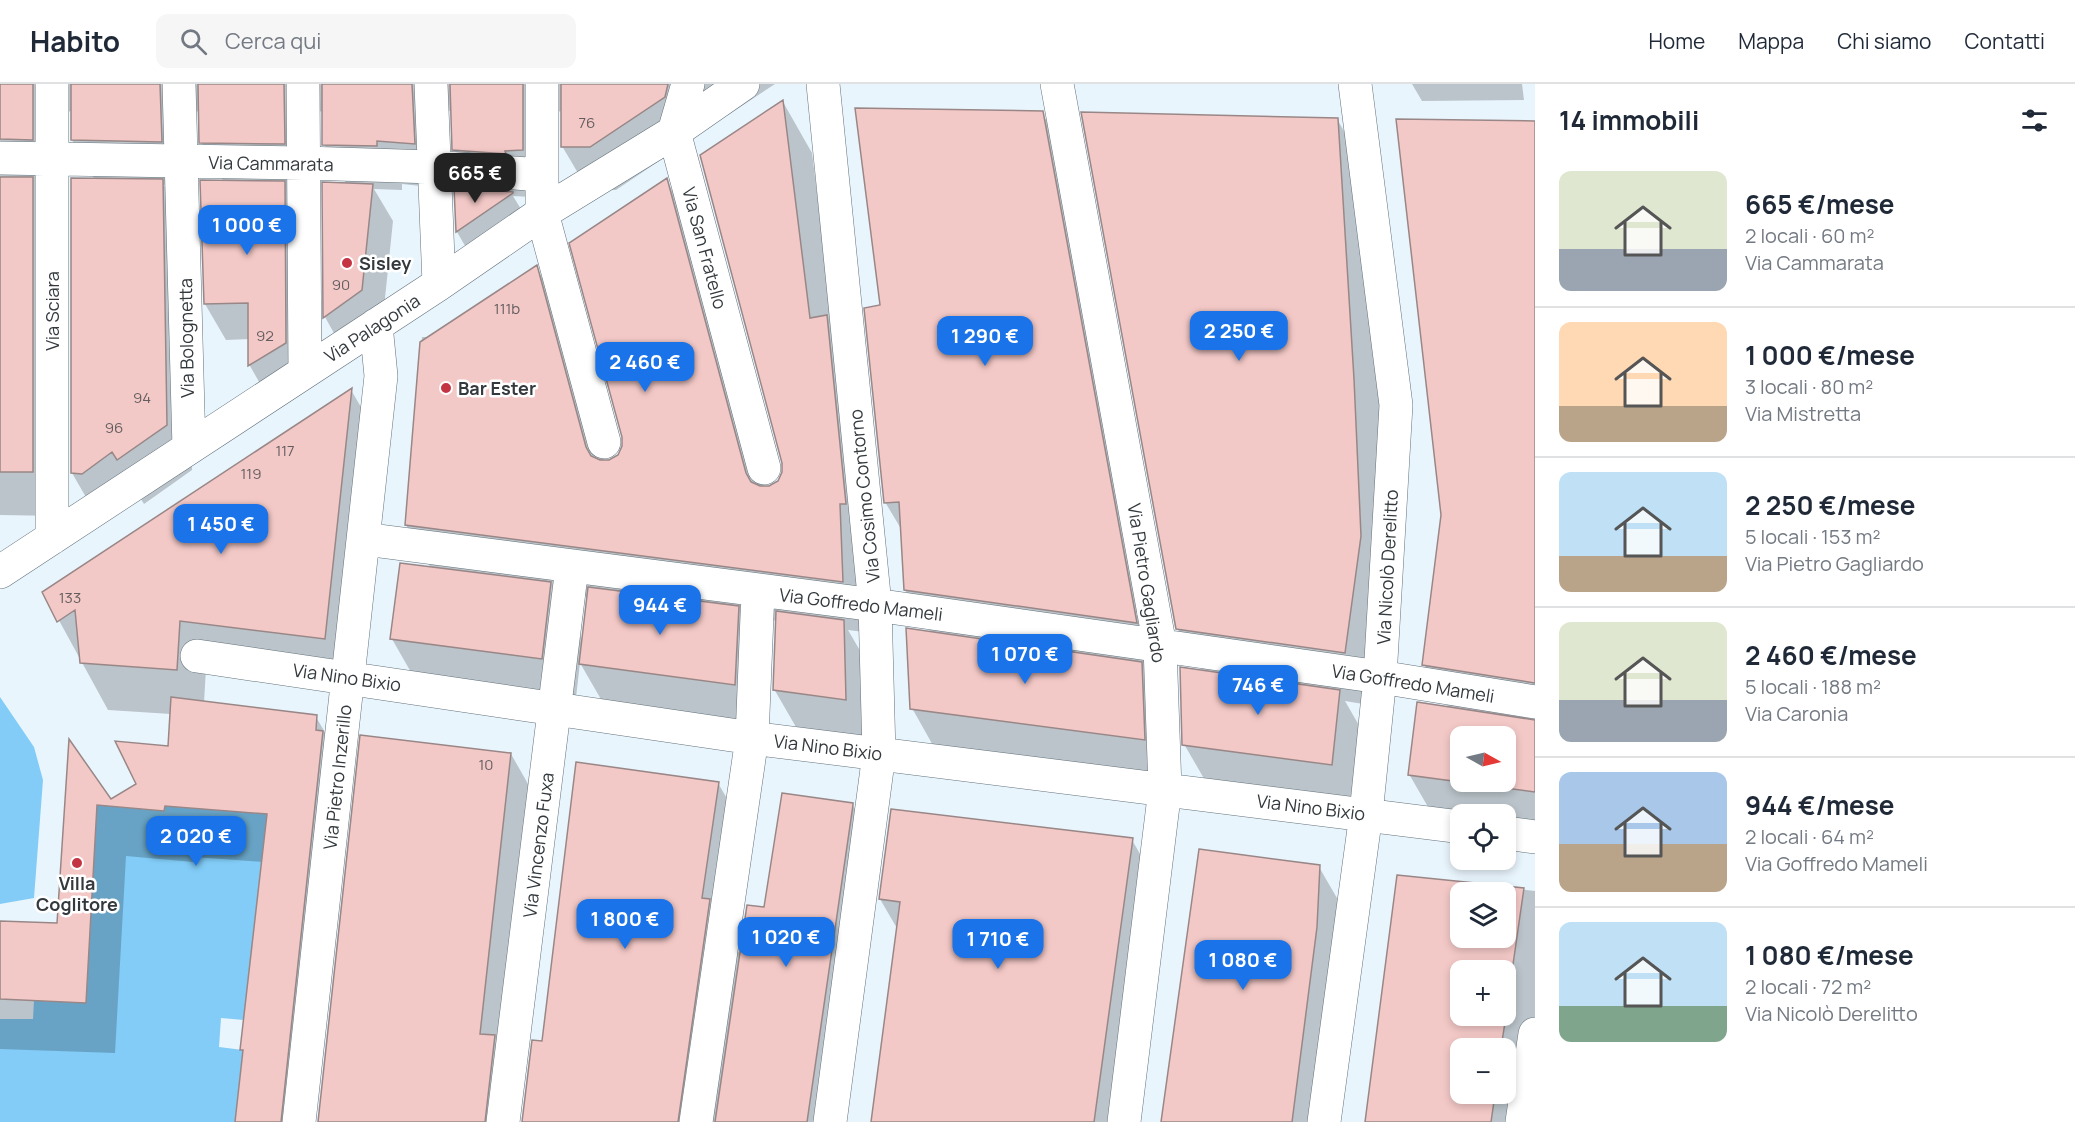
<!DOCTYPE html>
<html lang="it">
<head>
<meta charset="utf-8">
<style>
	body { margin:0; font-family:Manrope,sans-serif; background:#f6f6f7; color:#1f2937; height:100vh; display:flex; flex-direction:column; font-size:22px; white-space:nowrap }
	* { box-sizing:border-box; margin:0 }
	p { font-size:20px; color:#747a83 }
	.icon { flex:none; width:33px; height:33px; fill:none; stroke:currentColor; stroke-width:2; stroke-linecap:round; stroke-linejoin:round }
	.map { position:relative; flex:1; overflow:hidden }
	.panel { display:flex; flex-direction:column; background:#fff; width:540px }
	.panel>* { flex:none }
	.needle { width:39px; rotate:98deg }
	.tools { position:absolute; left:1450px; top:642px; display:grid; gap:12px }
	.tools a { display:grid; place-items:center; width:66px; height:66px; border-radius:12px; background:#fff; box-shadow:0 3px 9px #0003; font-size:30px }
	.price { position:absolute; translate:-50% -51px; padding:0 14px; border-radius:12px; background:#1a73e8; color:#fff; font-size:20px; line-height:39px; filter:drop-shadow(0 2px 3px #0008) }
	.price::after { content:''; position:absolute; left:50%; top:36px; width:18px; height:14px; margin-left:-9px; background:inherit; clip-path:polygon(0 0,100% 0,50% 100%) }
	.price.on { background:#222; color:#fff }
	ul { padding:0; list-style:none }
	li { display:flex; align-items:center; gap:18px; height:150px; padding:0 24px }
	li+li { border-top:2px solid #e0e1e3 }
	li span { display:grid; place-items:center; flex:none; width:168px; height:120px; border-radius:12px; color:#555 }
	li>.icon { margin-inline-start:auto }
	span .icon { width:72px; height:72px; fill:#fffc; stroke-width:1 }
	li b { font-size:26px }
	h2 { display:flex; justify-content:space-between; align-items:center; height:72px; padding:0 24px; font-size:26px }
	header { display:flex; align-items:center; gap:36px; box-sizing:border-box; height:84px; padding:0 30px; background:#fff; border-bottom:2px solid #e0e1e3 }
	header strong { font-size:28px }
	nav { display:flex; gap:33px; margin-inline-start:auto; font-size:21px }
	.search { width:420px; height:54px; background:#f6f6f7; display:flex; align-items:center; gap:15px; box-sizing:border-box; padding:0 21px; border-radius:12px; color:#747a83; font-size:22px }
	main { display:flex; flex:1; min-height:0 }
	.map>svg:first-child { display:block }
</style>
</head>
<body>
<header>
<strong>Habito</strong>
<div class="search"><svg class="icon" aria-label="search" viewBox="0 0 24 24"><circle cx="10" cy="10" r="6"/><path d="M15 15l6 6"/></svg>Cerca qui</div>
<nav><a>Home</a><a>Mappa</a><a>Chi siamo</a><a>Contatti</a></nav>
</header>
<main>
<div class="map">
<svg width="1535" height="1038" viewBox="0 0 1535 1038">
	<rect width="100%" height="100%" fill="#e9f5fd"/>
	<path fill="#82ccf7" d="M0 613 34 663 43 696 34 814 0 820Z
		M97 721 164 727 165 722 267 730 244 936 221 934 219 963 243 966 235 1038H0V935H33L34 916 86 918Z"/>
	<path fill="#0003" fill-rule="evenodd" d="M0 0H775L728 31 719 26 689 57 616 106H588L562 62V27L557 28 530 113 513 112 527 135 471 172 457 148 455 105 478 107 454 65 452 26 446 28 439 104 402 100V106L374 105 393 137 382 243 345 269 325 233 324 100 347 101 324 60 323 27 318 28 309 104 287 103 305 135 306 295 270 317 250 282V255L226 256 205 220 224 98 201 58 200 27 194 28 186 102 164 101 188 142 192 386 144 420 139 412 98 434 72 389 95 96 72 56V27L67 28 58 99H35L58 139V432L0 431Z
		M1412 0H1522L1524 16 1422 17Z
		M783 18 812 69 872 549 848 546 876 594 878 672 807 662 774 605 777 537 743 532 767 657 613 636 580 579 574 631 424 611 392 555 431 484 406 441 422 253H430L536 183 566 234 605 378 610 377 618 373 623 364 666 96 696 147 765 404 778 399 783 390ZM555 508 589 513 583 557Z
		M1042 29 1073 82 1176 712 944 681 912 624 931 549 905 506 903 448 885 418 881 223Z
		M1337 35 1368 89 1384 349 1375 622 1345 617 1372 664 1364 737 1217 717 1184 660 1203 588 1177 544Z
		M1535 107V755L1506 751V730H1461L1439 742 1409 690 1449 625 1424 580ZM1461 652H1506V698H1461Z
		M351 306 378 352 352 602 206 584 204 619 316 633 346 684 315 1038H236L244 970 242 966 263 778 194 773 193 778 126 772 115 969 0 965V838L58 841 70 660 110 717 138 700 169 663 171 630 108 626 44 509Z
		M511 670 540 721 519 1038H319Z
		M718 699 748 751 732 857 741 872 766 825 852 720 882 773 844 1038H523L544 959Z
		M1132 756 1165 813 1134 1038H873L898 846 880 815Z
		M1319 783 1352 840 1331 1038H1163Z
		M1399 793 1535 807V1008L1527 1038H1366ZM1461 808H1506V854H1461ZM1461 886H1506V932H1461ZM1461 964H1506V1010H1461Z"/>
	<path fill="#f3c9c7" stroke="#998787" stroke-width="1.5" fill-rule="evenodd" d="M0 0H33V56L0 55Z
		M71 0H160L162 58 71 56Z
		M198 0H284L285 60 199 59Z
		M322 0H412L415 60 377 57V62L322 61Z
		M450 0H523V66L505 67 506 70 452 66Z
		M561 0H668L665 13 590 63H561Z
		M783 16 810 234 827 231 846 420H840L843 498 405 441 420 258 537 181 586 363 591 372 600 376H609L618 371 622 362V353L569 159 667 94 746 389 751 398 760 402H769L778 397 782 388V379L700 71Z
		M855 24 1043 27 1137 539 904 506 899 418 884 419 864 224 880 221Z
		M1081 28 1338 34 1354 295 1361 452 1345 569 1176 545Z
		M1396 35 1535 37V599L1422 581 1441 431Z
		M0 93H33V388H0Z
		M71 94 163 95 167 341 117 376 112 368 82 390 71 389Z
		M200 96 285 97 286 259 248 282V219L204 220Z
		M322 98 373 100 362 206 323 234Z
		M454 103 513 108V109L456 148Z
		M352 304 325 555 180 537 177 586 80 579 75 526 57 538 42 508Z
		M400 479 551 498 542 575 390 555Z
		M588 503 739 522 735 601 579 580Z
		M776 527 844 536 846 616 773 606Z
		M906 544 1142 578 1145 656 910 625Z
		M1180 583 1340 606 1332 681 1182 661Z
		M171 613 317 631 316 646 323 647 281 1038H235L243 966H240L267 730 165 722 164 727 97 721 86 919 0 915V837L57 839 69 655 111 715 136 700 115 657 168 662Z
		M1417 618 1535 636V708L1408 691ZM1461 652H1506V698H1461Z
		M360 651 511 669 480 950 495 951 485 1038H318Z
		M576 678 719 698 702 814 710 815 678 1038H522L532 956 542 957Z
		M782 709 853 719V721L807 1038H715L747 821 764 823Z
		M891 725 1133 754 1094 1038H871L900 818 879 815Z
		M1199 765 1320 781 1317 843 1292 1038H1161Z
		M1397 791 1524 804 1506 929V886H1461V932H1506L1501 964H1461V1010H1495L1491 1038H1365ZM1461 808H1506V854H1461Z"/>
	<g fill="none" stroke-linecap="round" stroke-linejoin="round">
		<defs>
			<path id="minor" d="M179 0 189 364
				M303 0 305 287
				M431 0 439 200
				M542 0V129L604 358
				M688 0 674 48 764 384
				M823 0 875 521 879 670 830 1038
				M1057 0 1160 562 1165 705 1124 1038
				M0 74 304 79 434 83 541 91
				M52 454V0
				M364 455 875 521 1380 593 1535 618
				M0 488 439 200 542 129 674 48 743 0
				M197 572 752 654 1461 743
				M1506 749 1535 753
				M299 1038 381 292 376 241
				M503 1038 572 483
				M696 1038 752 654 758 507
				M1324 1038 1366 730 1380 593 1396 321 1355 0
				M1522 1038 1535 950"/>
		</defs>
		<use href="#minor" stroke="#64727b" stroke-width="34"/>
		<use href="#minor" stroke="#fff" stroke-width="33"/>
	</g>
	<g fill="#c43442" stroke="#fff" stroke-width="2">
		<circle cx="347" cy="179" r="6"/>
		<circle cx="446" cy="304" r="6"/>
		<circle cx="77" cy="779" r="6"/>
	</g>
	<g text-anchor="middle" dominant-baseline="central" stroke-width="5" stroke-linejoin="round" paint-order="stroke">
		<g font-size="15" fill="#635d60">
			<text x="587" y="38">76</text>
			<text x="341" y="200">90</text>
			<text x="507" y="224">111b</text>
			<text x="265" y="251">92</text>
			<text x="142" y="313">94</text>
			<text x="114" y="343">96</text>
			<text x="285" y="366">117</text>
			<text x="251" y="389">119</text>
			<text x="70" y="513">133</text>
			<text x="486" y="680">10</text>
		</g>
		<g font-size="18" fill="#33393d" stroke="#fff">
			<text transform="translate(271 79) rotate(1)">Via Cammarata</text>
			<text transform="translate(705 164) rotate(75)">Via San Fratello</text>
			<text transform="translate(52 227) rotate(-90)">Via Sciara</text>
			<text transform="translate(372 244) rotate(-33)">Via Palagonia</text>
			<text transform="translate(186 254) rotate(-91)">Via Bolognetta</text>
			<text transform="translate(864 412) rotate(-96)">Via Cosimo Contorno</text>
			<text transform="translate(1387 483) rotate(-87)">Via Nicolò Derelitto</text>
			<text transform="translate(1147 499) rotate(81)">Via Pietro Gagliardo</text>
			<text transform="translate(861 520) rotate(7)">Via Goffredo Mameli</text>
			<text transform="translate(347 593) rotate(8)">Via Nino Bixio</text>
			<text transform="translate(1413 599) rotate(9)">Via Goffredo Mameli</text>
			<text transform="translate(828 663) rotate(7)">Via Nino Bixio</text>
			<text transform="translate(337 693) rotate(-84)">Via Pietro Inzerillo</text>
			<text transform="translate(1311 723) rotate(7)">Via Nino Bixio</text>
			<text transform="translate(538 761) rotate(-83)">Via Vincenzo Fuxa</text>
		</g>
		<g font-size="18" font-weight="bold" fill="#33393d" stroke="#fff" text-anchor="start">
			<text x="359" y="179">Sisley</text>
			<text x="458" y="304">Bar Ester</text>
			<text x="77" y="799" text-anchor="middle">Villa<tspan x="77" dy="21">Coglitore</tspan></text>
		</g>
	</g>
</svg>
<div class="tools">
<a><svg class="needle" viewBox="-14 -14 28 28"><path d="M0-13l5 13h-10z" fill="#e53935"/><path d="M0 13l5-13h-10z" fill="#747a83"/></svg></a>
<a><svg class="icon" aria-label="locate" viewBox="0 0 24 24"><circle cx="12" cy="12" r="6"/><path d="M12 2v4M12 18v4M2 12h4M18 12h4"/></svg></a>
<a><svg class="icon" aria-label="layers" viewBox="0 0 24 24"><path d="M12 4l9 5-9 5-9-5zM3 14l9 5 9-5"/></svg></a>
<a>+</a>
<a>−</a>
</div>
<b class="price on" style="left:475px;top:120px">665 €</b>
<b class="price" style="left:247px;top:172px">1 000 €</b>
<b class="price" style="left:1239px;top:278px">2 250 €</b>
<b class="price" style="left:985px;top:283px">1 290 €</b>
<b class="price" style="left:645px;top:309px">2 460 €</b>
<b class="price" style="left:221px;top:471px">1 450 €</b>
<b class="price" style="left:660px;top:552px">944 €</b>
<b class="price" style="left:1025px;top:601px">1 070 €</b>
<b class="price" style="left:1258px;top:632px">746 €</b>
<b class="price" style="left:196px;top:783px">2 020 €</b>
<b class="price" style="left:625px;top:866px">1 800 €</b>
<b class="price" style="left:786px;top:884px">1 020 €</b>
<b class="price" style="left:998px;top:886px">1 710 €</b>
<b class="price" style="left:1243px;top:907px">1 080 €</b>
</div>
<section class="panel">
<h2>14 immobili<svg class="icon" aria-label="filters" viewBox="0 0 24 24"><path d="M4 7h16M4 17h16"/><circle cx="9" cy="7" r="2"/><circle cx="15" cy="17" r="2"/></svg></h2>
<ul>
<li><span style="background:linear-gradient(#dfe7d0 65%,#9aa5b1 0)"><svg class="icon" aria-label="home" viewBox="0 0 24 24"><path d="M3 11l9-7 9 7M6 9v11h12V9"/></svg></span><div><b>665 €/mese</b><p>2 locali · 60 m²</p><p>Via Cammarata</p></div></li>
<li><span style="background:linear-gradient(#ffd9b3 70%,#b9a48a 0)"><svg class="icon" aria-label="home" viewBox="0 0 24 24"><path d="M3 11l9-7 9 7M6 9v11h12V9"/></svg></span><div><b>1 000 €/mese</b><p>3 locali · 80 m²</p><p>Via Mistretta</p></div></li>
<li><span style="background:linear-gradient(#bfe0f5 70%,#b9a48a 0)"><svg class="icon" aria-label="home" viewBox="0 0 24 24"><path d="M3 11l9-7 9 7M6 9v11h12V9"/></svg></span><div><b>2 250 €/mese</b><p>5 locali · 153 m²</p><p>Via Pietro Gagliardo</p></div></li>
<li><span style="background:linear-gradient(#dfe7d0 65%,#9aa5b1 0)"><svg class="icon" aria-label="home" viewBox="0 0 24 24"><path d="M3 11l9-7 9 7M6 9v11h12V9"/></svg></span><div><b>2 460 €/mese</b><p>5 locali · 188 m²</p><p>Via Caronia</p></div></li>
<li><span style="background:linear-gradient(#a9c7e8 60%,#b9a48a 0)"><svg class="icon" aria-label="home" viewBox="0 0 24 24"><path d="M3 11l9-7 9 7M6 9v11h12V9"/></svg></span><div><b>944 €/mese</b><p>2 locali · 64 m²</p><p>Via Goffredo Mameli</p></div></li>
<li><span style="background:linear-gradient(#bfe0f5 70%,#7fa58c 0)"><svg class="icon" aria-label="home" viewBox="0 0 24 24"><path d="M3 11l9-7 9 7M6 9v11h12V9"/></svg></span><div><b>1 080 €/mese</b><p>2 locali · 72 m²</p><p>Via Nicolò Derelitto</p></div></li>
</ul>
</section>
</main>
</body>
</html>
